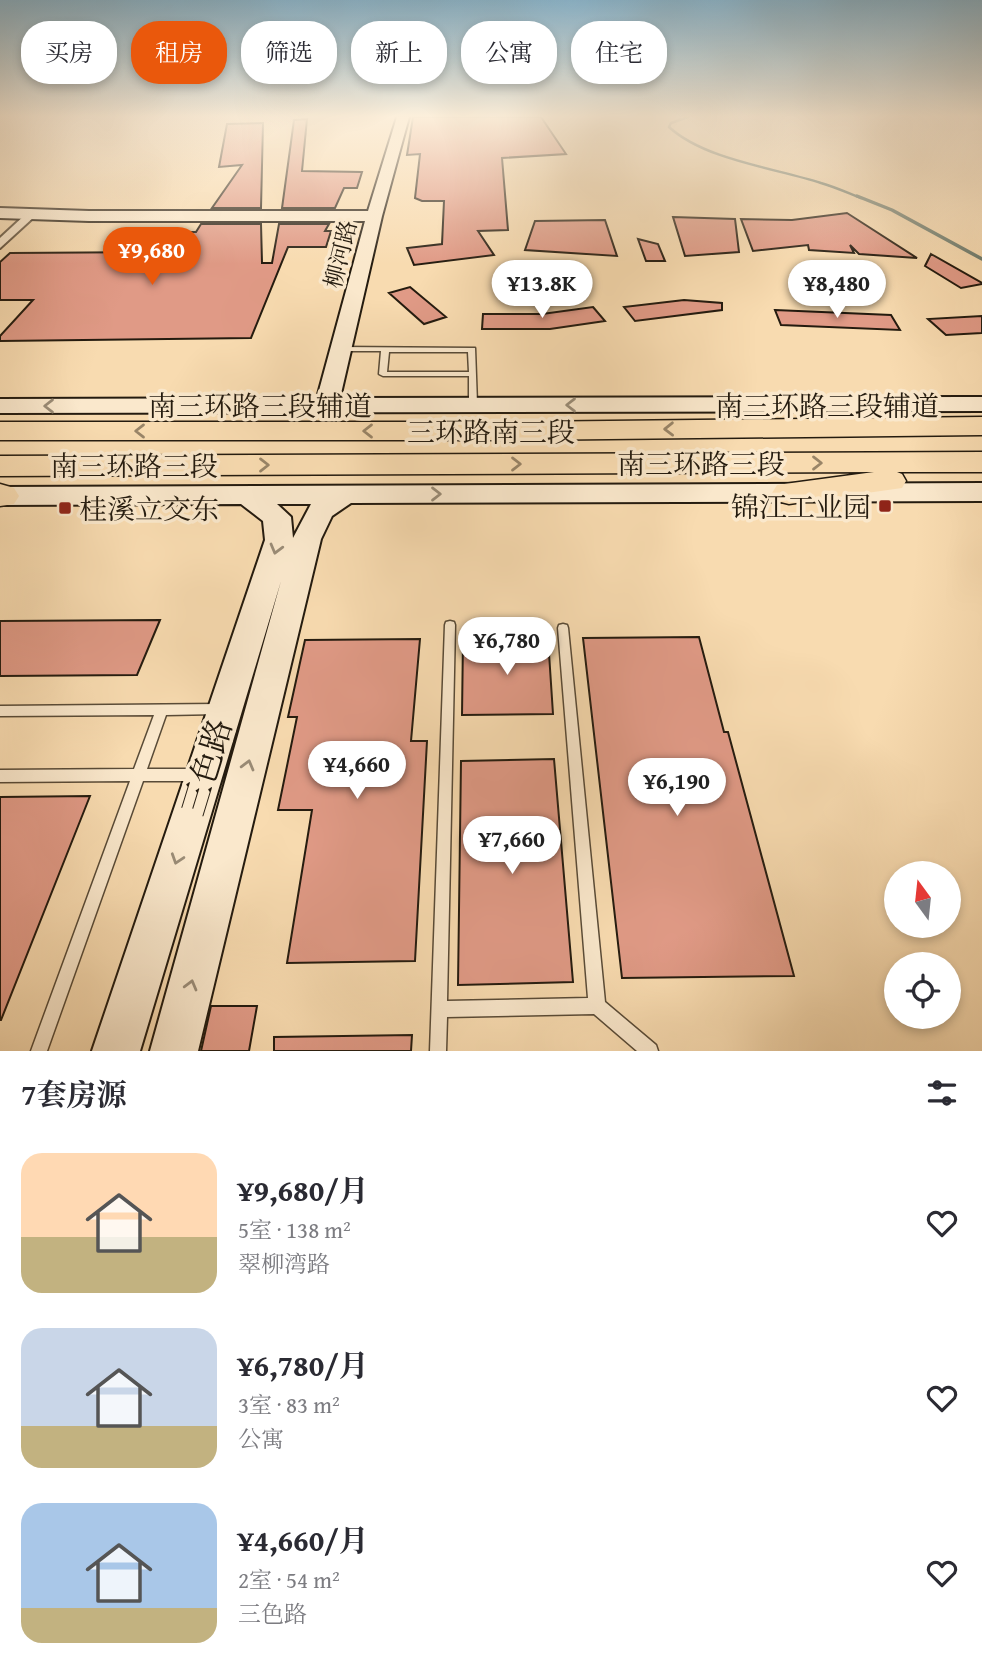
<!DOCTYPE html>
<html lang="zh">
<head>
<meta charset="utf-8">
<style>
	body { margin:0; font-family:"Gentium Book Plus","Noto Serif SC",serif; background:#f2f2f3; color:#2b2b33; height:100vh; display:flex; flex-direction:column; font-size:26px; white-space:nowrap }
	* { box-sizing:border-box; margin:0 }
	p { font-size:23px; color:#7c7c81 }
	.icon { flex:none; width:38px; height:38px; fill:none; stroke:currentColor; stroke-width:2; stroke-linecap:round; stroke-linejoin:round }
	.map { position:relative; height:1051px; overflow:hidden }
	.sheet { display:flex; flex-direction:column; background:#fff; flex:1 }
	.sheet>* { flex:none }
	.guide { position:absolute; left:21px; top:21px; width:942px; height:63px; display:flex; gap:14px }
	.needle { width:46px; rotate:345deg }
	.buttons { position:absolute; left:884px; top:861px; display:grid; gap:14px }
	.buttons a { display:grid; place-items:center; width:77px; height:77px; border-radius:50%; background:#fff; box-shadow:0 4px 10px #0003; font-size:35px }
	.price { position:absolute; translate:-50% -60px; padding:0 16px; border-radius:24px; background:#fff; color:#222; font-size:23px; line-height:46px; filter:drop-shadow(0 2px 4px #0008) }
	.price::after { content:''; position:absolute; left:50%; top:42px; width:21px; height:16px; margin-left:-10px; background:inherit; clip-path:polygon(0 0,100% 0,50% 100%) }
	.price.active { background:#ea580c; color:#fff }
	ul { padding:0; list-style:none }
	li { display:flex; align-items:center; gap:21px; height:175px; padding:0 21px }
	li span { display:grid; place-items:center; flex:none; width:196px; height:140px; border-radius:21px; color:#555 }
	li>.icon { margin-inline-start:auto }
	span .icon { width:84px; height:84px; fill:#fffc; stroke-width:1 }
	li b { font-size:30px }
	h2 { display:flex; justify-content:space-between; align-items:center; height:84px; padding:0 21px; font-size:30px }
	.tag { padding:0 24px; border-radius:28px; background:#fff; box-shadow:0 4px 10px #0003; font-size:24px; line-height:63px }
	.tag.active { background:#ea580c; color:#fff }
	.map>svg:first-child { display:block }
</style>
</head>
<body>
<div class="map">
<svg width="982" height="1051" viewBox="0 0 982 1051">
	<rect width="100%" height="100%" fill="#f8dbb0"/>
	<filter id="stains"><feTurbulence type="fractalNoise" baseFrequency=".00286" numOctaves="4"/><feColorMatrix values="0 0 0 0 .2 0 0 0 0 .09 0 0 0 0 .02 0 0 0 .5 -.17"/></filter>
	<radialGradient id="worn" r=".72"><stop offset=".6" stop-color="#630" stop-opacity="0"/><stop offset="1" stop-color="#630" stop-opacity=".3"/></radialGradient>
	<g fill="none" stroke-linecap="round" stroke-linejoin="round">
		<path stroke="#6d7b6d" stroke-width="2.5" d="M688 117 671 123 669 127C705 160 775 168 821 183 835 187 848 193 861 198"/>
		<path stroke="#6d7b6d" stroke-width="3.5" d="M857 196 892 210 982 259"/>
	</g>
	<path fill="#e09a86" stroke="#241b0f" stroke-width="2" d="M413 117H541L566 154 502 158 508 230 478 231 494 255 414 265 407 248 442 244 444 201H422L415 198 420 154 407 155Z
		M307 119 302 171 362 172 357 188H344L335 208H282L294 120Z
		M263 123 261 208H212L242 165 219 167 227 124Z
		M847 213 917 258 859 254 850 245 854 253 809 250 808 245 753 251 741 219 792 220Z
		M673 217 735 219 739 252 685 256Z
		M605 220 617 256 525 250 535 221Z
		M201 224H261L262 263H272L279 224H329L325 231H331L326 247H288L251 338 0 341V336L33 300H0V262L10 253 159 252 173 232H196Z
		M638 239 658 244 665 261H646Z
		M931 254 982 283V284L961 288 925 266Z
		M410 287 446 317 424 324 389 293Z
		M684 300 722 303V310L635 321 624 307Z
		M593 307 605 321 550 329H482L483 314H542Z
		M775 310 891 315 900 330 781 325Z
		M982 316V333L946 335 928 319Z
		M160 620 137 675 0 676V621Z
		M699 637 724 732H728L794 976 622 978 583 638Z
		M548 638 553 714 462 715 463 639Z
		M420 639 411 741H427L415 961 287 963 312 810H278L297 717H288L305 640Z
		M554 759 573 982 458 985 461 761Z
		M90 796 1 1020H0V797Z
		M211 1006H257L249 1051H201Z
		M412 1035 411 1051H274V1037Z"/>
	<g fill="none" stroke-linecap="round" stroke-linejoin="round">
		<defs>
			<path id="lane" d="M339 347 475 348 477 404 473 406 469 404V376H383L379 374 381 351H342L338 349ZM389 352H468L469 372H387Z
				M450 621 454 622 455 625 447 1001 588 998 558 628 559 625 563 624 567 625 568 628 605 1002 656 1045 658 1051H637L594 1014 447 1017 446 1051H430L445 625 446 622Z
				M219 704 223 705 225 709 223 713 219 714 166 715 147 769H199L204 771 205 775 204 779 199 781H143L47 1051H31L130 781 0 782V770L134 769 154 715 0 716V706Z"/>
			<path id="street" d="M26 214 35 216 0 248V238Z"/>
			<path id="secondary" d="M397 117H409L382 216 340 398 982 397V411L0 413V399L317 398 365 221H89L0 218V208L89 211H368Z
				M982 483V501L351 503 332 516 321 539 198 1051H150L281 581 140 1051H92L265 540 263 521 241 504 0 505V487ZM311 504 293 538 291 517 277 504Z"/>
			<path id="highway" d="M982 417V435L520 440H0V422H520Z
				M982 452V472H897L902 474 906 481 902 488 789 504 777 501 772 493 777 485 874 472 0 476V456Z
				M0 484 14 488 19 496 14 504 0 506Z"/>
		</defs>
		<use href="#lane" stroke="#594b37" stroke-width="3"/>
		<use href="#street" stroke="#594b37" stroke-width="4"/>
		<use href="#secondary" stroke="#241b0f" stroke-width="4"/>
		<use href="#highway" stroke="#241b0f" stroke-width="3"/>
		<use href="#lane" fill="#fae8cc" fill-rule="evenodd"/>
		<use href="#street" fill="#fae8cc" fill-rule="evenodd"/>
		<use href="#secondary" fill="#fae8cc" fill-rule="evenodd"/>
		<use href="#highway" fill="#f8dbb0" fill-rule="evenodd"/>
	</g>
	<defs><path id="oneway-chevron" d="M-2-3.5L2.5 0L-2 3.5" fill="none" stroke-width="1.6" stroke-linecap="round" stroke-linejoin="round" transform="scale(1.75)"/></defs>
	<g stroke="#9a8c77">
		<use href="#oneway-chevron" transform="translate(571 405) rotate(-180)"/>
		<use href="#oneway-chevron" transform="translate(49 406) rotate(180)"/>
		<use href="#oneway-chevron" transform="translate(436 494)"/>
		<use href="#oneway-chevron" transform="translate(276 549) rotate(105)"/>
		<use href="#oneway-chevron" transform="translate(248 765) rotate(-75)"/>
		<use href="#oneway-chevron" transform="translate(177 859) rotate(108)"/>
		<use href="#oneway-chevron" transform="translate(191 985) rotate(-75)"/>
	</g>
	<g stroke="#998568">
		<use href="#oneway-chevron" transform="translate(669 429) rotate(179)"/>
		<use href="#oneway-chevron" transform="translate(140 431) rotate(180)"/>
		<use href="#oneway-chevron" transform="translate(368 431) rotate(180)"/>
		<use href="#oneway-chevron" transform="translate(817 463)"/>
		<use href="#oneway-chevron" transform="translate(516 464)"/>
		<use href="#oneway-chevron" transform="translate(264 465)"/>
	</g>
	<linearGradient id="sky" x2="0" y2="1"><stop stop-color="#8ab7d0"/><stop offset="0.44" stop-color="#fcefdb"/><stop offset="1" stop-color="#fcefdb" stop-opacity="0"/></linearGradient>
	<rect width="982" height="264" fill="url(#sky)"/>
	<g fill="#8f2418" stroke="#fae8cc" stroke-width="2.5">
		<rect x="878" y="499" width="14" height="14" rx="3.5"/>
		<rect x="58" y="501" width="14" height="14" rx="3.5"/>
	</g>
	<g text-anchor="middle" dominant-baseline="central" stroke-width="7" stroke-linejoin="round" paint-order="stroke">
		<g font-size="23" fill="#241b0f" stroke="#fae8cc">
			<text transform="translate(340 254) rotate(-76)">柳河路</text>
		</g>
		<g font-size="28" fill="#241b0f" stroke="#fae8cc">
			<text x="260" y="405">南三环路三段辅道</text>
			<text x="827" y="405">南三环路三段辅道</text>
			<text x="491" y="431">三环路南三段</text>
			<text x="701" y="463">南三环路三段</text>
			<text x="134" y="465">南三环路三段</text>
		</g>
		<g font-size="28" fill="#241b0f" stroke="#fae8cc" text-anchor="end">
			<text x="871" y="506">锦江工业园</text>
			<text x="79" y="508" text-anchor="start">桂溪立交东</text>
		</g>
		<g font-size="33" fill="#241b0f" stroke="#fae8cc">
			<text transform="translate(206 767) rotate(-73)">三色路</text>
		</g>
	</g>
	<rect width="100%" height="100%" filter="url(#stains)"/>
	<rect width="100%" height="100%" fill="url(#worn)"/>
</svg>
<div class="buttons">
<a><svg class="needle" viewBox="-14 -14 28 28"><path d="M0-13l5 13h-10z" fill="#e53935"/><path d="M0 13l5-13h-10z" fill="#7c7c81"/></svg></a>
<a><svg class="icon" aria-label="locate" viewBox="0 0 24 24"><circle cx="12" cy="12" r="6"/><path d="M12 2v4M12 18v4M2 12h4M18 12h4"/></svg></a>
</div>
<b class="price active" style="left:152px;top:287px">¥9,680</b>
<b class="price" style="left:542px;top:320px">¥13.8K</b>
<b class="price" style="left:837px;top:320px">¥8,480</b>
<b class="price" style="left:507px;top:677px">¥6,780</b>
<b class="price" style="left:357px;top:801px">¥4,660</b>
<b class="price" style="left:677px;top:818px">¥6,190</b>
<b class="price" style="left:512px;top:876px">¥7,660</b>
<div class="guide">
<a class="tag">买房</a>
<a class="tag active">租房</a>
<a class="tag">筛选</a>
<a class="tag">新上</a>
<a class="tag">公寓</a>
<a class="tag">住宅</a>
</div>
</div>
<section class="sheet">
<h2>7套房源<svg class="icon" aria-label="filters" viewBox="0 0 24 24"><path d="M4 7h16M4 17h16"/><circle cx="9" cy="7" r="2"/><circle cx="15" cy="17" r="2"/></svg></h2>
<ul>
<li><span style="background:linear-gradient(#ffd9b3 60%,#c2b280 0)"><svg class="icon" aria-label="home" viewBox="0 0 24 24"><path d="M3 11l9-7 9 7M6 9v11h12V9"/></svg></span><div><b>¥9,680/月</b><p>5室 · 138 m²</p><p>翠柳湾路</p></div><svg class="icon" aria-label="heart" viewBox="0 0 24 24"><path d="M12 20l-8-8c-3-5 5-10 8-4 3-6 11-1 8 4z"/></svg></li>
<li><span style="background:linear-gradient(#c9d6e8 70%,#c2b280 0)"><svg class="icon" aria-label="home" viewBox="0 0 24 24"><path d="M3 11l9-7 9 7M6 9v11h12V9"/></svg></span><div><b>¥6,780/月</b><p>3室 · 83 m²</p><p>公寓</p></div><svg class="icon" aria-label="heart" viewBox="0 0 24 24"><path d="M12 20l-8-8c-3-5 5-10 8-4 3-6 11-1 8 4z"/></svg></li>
<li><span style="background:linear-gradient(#a9c7e8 75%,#c2b280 0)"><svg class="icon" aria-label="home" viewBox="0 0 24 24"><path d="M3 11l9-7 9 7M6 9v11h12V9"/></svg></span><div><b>¥4,660/月</b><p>2室 · 54 m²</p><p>三色路</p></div><svg class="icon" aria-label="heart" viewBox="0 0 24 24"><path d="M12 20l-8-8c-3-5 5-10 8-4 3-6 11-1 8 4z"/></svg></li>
</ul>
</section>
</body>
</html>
